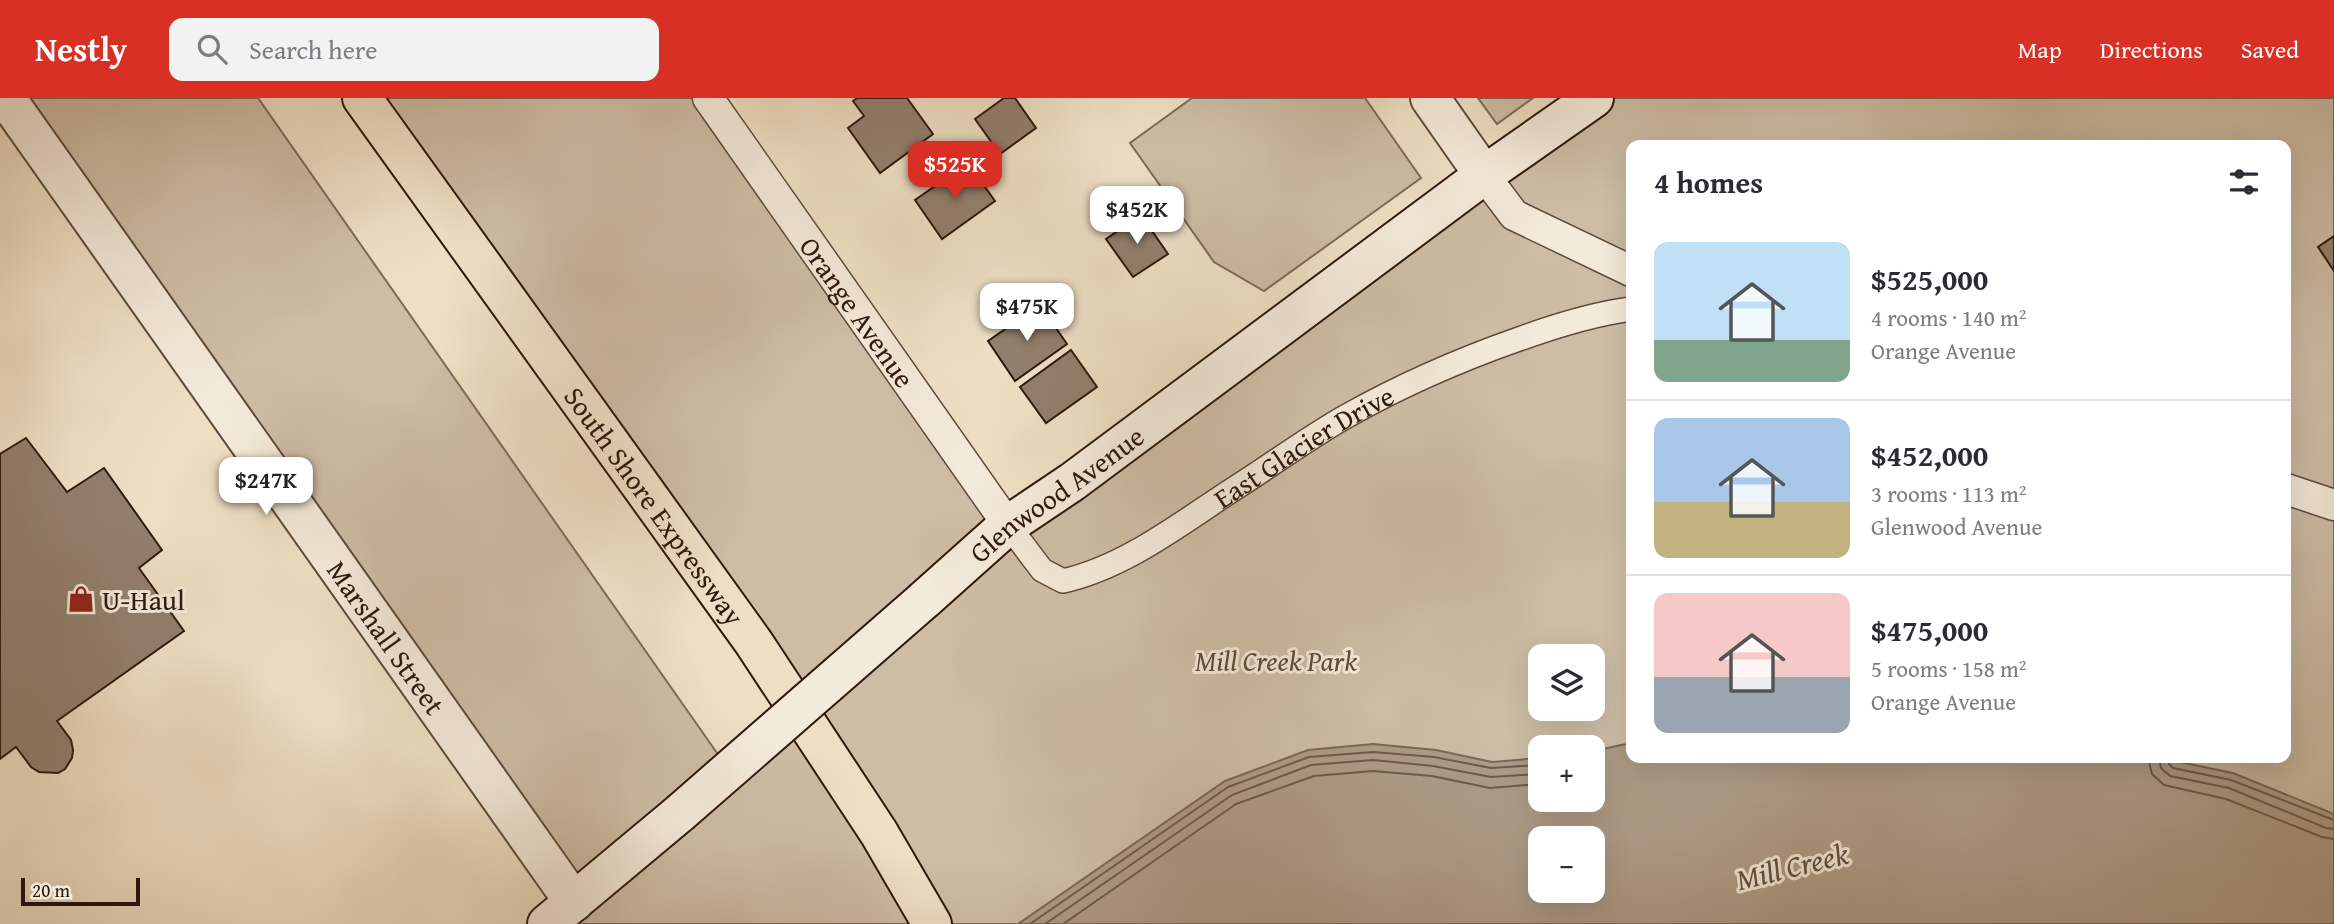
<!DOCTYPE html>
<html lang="en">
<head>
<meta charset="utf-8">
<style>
	body { margin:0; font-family:"Gentium Book Plus",serif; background:#f2f2f3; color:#2b2b33; height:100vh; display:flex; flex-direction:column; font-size:26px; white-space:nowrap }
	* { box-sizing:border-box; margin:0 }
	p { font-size:23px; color:#7c7c81 }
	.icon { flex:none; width:38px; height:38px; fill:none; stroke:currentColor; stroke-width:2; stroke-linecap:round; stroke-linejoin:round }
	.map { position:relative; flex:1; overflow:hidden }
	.drawer { position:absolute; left:1626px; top:42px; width:665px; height:623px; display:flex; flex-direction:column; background:#fff; border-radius:14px; box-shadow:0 7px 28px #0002 }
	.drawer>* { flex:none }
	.tools { position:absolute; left:1528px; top:546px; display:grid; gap:14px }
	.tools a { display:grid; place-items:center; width:77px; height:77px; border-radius:14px; background:#fff; box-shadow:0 7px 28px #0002; font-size:35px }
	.scale { position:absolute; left:21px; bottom:18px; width:119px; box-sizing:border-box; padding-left:7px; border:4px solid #2e180d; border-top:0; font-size:19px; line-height:24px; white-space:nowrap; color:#2e180d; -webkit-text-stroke:5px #f4ead9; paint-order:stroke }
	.price { position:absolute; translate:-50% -60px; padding:0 16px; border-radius:14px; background:#fff; color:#222; font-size:23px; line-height:46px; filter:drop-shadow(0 2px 4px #0008) }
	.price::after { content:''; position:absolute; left:50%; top:42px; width:21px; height:16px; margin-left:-10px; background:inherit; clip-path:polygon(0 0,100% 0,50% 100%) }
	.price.on { background:#d93025; color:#fff }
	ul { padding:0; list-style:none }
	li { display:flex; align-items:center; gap:21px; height:175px; padding:0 28px }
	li+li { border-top:2px solid #e1e1e2 }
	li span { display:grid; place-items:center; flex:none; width:196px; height:140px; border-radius:14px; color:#555 }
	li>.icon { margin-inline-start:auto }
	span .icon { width:84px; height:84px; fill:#fffc; stroke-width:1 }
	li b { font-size:30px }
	h2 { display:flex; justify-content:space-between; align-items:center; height:84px; padding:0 28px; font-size:30px }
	header { display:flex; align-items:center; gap:42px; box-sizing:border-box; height:98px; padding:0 35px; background:#d93025; color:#fff }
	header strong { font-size:33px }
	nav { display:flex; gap:38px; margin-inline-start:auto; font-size:24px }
	.search { width:490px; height:63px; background:#f2f2f3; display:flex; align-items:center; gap:18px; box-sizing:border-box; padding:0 24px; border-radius:14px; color:#7c7c81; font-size:26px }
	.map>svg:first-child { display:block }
</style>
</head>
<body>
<header>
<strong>Nestly</strong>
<div class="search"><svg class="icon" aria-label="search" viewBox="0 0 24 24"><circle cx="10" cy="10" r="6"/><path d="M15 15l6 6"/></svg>Search here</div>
<nav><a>Map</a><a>Directions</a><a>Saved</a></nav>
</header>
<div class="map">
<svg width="2334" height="826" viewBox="0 0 2334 826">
	<rect width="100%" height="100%" fill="#eedfc4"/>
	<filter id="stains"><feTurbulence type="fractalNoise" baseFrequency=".00286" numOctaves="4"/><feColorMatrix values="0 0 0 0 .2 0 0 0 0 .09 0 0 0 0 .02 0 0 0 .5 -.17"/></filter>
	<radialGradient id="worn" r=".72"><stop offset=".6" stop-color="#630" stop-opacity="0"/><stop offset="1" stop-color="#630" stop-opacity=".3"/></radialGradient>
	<path fill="#cdbda5" stroke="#7e6a59" stroke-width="2" fill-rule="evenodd" d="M6 0H258L717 655 731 671 798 612 362 0H708L1008 427 1594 0H2334V826H547L574 804ZM1631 47H2286V660H1631ZM1540 558H1592V611H1540ZM1540 649H1592V702H1540ZM1540 740H1592V793H1540Z
		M1192 0H1365L1421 80 1264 193 1214 164 1130 45Z
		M1478 0H1533L1497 26Z"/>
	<path fill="#ad9b86" stroke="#7a6756" stroke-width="2" fill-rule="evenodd" d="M1631 645V660H2160L2233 675 2334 716V826H1018L1225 683 1308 652 1373 646 1436 652 1492 664 1540 660V702H1592L1593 653ZM1540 740H1592V793H1540Z"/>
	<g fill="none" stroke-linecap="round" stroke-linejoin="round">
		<path stroke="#6e5a4a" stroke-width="2" d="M2148 660 2152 676 2164 687 2226 701 2322 739 2334 741
			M2159 660 2161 670 2170 678 2229 690 2326 730 2334 731
			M2168 660 2169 666 2173 670 2231 682 2334 722
			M1030 826 1228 689 1309 659 1373 654 1434 659 1491 670 1540 667
			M1045 826 1232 697 1311 667 1373 662 1433 668 1491 679 1540 676
			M1063 826 1236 706 1314 678 1373 673 1432 678 1490 690 1540 686"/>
	</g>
	<path fill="#927f6c" stroke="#2e180d" stroke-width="2" d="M857 0H907L933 36 880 75 848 30 864 18 853 3Z
		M1004 0H1015L1036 30 1000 56 975 21Z
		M968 65 995 103 942 141 915 102Z
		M1141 117 1168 156 1133 179 1106 141Z
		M2334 138V173L2318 149Z
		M1040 207 1067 246 1015 283 988 243Z
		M1071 252 1097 289 1046 325 1020 289Z
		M26 340 67 394 104 370 162 452 139 470 184 533 57 623 71 642 73 652 72 660 65 671 58 675 39 674 31 669 16 649 0 661V356Z"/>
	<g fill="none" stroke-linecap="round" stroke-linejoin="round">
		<defs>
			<g id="pedestrian">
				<path id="s1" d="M1008 427 1042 472 1063 483C1129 468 1186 421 1243 385 1277 363 1310 339 1345 319 1400 288 1459 262 1519 241 1555 228 1593 216 1631 211"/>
			</g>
			<g id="minor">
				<path id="s2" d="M708 0 1008 427"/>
				<path d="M1484 77 1514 117 1631 173"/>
				<path d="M2286 391 2334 407"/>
			</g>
			<g id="tertiary">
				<path id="s3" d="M6 0 574 804"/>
				<path d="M1430 0 1484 77"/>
			</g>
			<g id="secondary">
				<path id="s4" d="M924 502 1008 427 1072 384 1484 77 1594 0"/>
				<path d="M547 826 680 715"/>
			</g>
			<g id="motorway">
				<path id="s5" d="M362 0 754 545 879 735 932 826"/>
			</g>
		</defs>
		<use href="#pedestrian" stroke="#5e4a3b" stroke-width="26"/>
		<use href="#minor" stroke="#5e4a3b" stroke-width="33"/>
		<use href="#tertiary" stroke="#5e4a3b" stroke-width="42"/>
		<use href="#secondary" stroke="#2e180d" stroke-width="42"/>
		<use href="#motorway" stroke="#2e180d" stroke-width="42"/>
		<use href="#pedestrian" stroke="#f4ead9" stroke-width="23"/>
		<use href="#minor" stroke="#f4ead9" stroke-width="30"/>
		<use href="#tertiary" stroke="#f4ead9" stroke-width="38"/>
		<use href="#secondary" stroke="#f4ead9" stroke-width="38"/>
		<use href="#motorway" stroke="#eedfc4" stroke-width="38"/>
		<defs>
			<path id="secondary-bridge" d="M680 715 924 502"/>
		</defs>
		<use href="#secondary-bridge" stroke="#2e180d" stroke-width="42" stroke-linecap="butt"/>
		<use href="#secondary-bridge" stroke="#f4ead9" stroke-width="38"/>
	</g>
	<defs>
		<symbol id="shop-bare" viewBox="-9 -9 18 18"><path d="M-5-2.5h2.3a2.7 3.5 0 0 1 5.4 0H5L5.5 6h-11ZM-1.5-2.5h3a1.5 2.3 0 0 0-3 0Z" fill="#8f2418" stroke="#f4ead9" stroke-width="2.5" paint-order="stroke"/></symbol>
	</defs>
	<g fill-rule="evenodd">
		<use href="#shop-bare" x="62" y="482" width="38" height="38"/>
	</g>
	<g text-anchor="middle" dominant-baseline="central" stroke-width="6" stroke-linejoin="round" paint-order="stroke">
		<g font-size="28" fill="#2e180d" stroke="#f4ead9">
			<text stroke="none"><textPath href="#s2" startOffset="261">Orange Avenue</textPath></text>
			<text stroke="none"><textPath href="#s1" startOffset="357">East Glacier Drive</textPath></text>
			<text stroke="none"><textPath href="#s4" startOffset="170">Glenwood Avenue</textPath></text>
			<text stroke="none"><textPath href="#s5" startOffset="502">South Shore Expressway</textPath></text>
			<text stroke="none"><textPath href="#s3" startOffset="660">Marshall Street</textPath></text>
		</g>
		<g font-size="28" fill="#2e180d" stroke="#f4ead9" text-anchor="start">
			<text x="102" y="501">U-Haul</text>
		</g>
		<g font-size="28" font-style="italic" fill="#5e4a3b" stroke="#f4ead9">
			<text x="1276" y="562">Mill Creek Park</text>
		</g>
		<g font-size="30" font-style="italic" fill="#614c3d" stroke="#f4ead9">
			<text transform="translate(1792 768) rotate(-14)">Mill Creek</text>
		</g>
	</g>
	<rect width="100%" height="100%" filter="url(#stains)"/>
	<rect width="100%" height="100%" fill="url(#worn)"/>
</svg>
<div class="tools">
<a><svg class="icon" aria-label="layers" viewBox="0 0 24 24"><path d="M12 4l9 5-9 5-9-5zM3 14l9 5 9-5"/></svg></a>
<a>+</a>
<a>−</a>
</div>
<div class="scale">20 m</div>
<b class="price on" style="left:955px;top:103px">$525K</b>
<b class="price" style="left:1137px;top:148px">$452K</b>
<b class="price" style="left:1027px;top:245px">$475K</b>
<b class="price" style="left:266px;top:419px">$247K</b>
<section class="drawer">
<h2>4 homes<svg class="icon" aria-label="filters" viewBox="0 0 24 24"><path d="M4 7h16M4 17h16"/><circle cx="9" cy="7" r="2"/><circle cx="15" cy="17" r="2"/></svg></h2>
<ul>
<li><span style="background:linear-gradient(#bfe0f5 70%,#7fa58c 0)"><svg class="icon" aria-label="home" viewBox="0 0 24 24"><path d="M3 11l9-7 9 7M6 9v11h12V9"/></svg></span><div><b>$525,000</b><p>4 rooms · 140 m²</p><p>Orange Avenue</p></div></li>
<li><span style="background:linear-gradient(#a9c7e8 60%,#c2b280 0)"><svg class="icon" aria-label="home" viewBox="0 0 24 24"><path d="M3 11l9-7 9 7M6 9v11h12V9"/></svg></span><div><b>$452,000</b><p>3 rooms · 113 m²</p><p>Glenwood Avenue</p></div></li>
<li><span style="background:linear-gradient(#f6c9c9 60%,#9aa5b1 0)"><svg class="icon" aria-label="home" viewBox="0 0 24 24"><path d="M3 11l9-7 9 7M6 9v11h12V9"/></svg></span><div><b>$475,000</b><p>5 rooms · 158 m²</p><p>Orange Avenue</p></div></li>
</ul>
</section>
</div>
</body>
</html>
